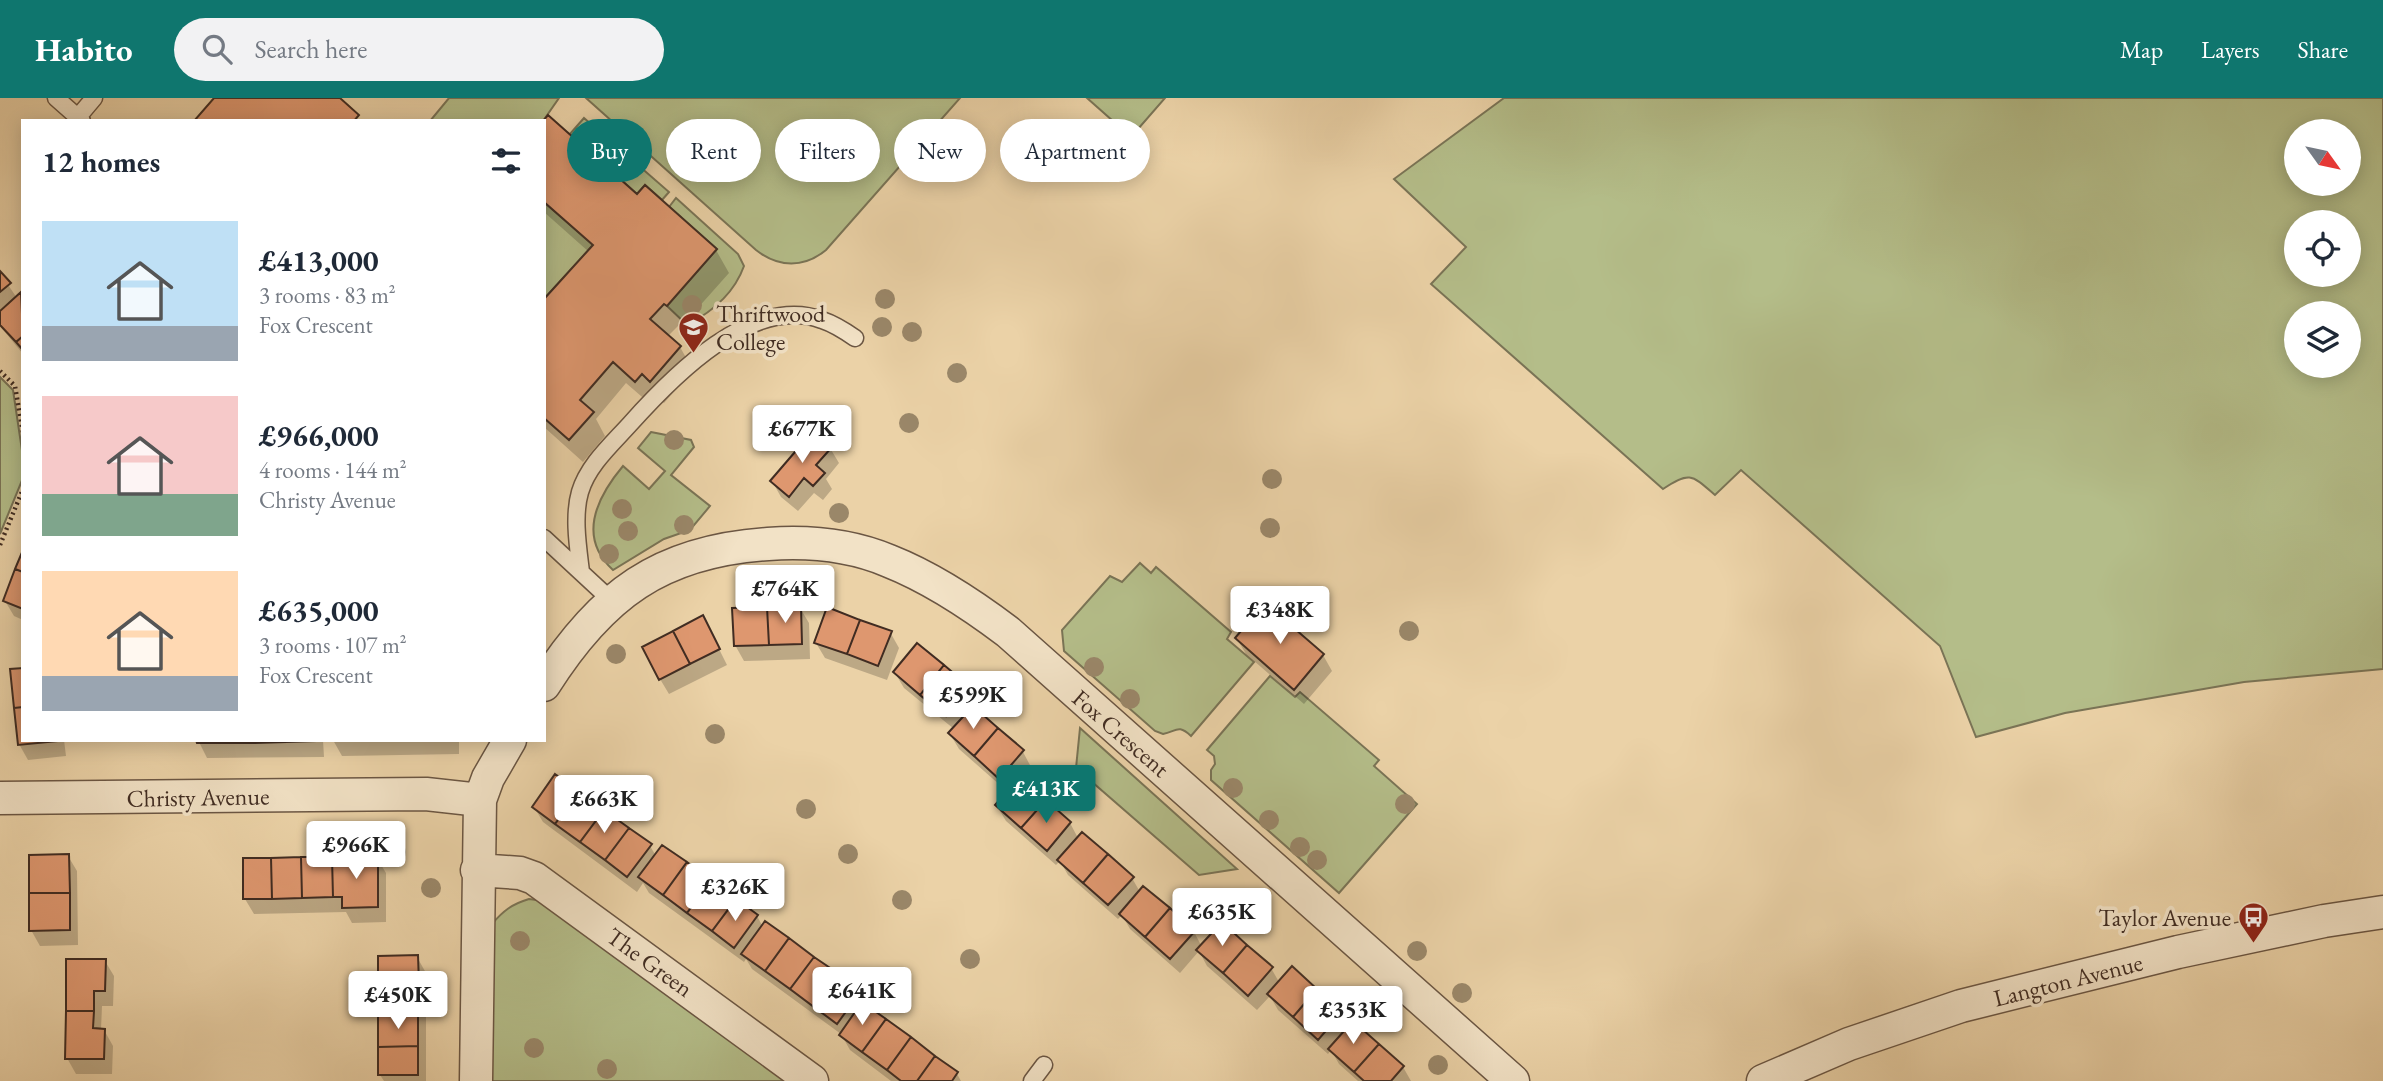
<!DOCTYPE html>
<html lang="en">
<head>
<meta charset="utf-8">
<style>
	body { margin:0; font-family:"EB Garamond",serif; background:#f2f2f3; color:#1f2937; height:100vh; display:flex; flex-direction:column; font-size:26px; white-space:nowrap }
	* { box-sizing:border-box; margin:0 }
	p { font-size:23px; color:#747a83 }
	.icon { flex:none; width:38px; height:38px; fill:none; stroke:currentColor; stroke-width:2; stroke-linecap:round; stroke-linejoin:round }
	.map { position:relative; flex:1; overflow:hidden }
	.sheet { position:absolute; left:21px; top:21px; width:525px; height:623px; display:flex; flex-direction:column; background:#fff; border-radius:0px; box-shadow:0 4px 18px #0003 }
	.sheet>* { flex:none }
	.top-card { position:absolute; left:567px; top:21px; width:665px; height:63px; display:flex; gap:14px }
	.needle { width:46px; rotate:123deg }
	.buttons { position:absolute; left:2284px; top:21px; display:grid; gap:14px }
	.buttons a { display:grid; place-items:center; width:77px; height:77px; border-radius:50%; background:#fff; box-shadow:0 4px 18px #0003; font-size:35px }
	.price { position:absolute; translate:-50% -60px; padding:0 16px; border-radius:7px; background:#fff; color:#222; font-size:23px; line-height:46px; filter:drop-shadow(0 2px 4px #0008) }
	.price::after { content:''; position:absolute; left:50%; top:42px; width:21px; height:16px; margin-left:-10px; background:inherit; clip-path:polygon(0 0,100% 0,50% 100%) }
	.price.active { background:#0f766e; color:#fff }
	ul { padding:0; list-style:none }
	li { display:flex; align-items:center; gap:21px; height:175px; padding:0 21px }
	li span { display:grid; place-items:center; flex:none; width:196px; height:140px; border-radius:0px; color:#555 }
	li>.icon { margin-inline-start:auto }
	span .icon { width:84px; height:84px; fill:#fffc; stroke-width:1 }
	li b { font-size:30px }
	h2 { display:flex; justify-content:space-between; align-items:center; height:84px; padding:0 21px; font-size:30px }
	.chip { padding:0 24px; border-radius:32px; background:#fff; box-shadow:0 4px 18px #0003; font-size:24px; line-height:63px }
	.chip.active { background:#0f766e; color:#fff }
	header { display:flex; align-items:center; gap:42px; box-sizing:border-box; height:98px; padding:0 35px; background:#0f766e; color:#fff }
	header strong { font-size:33px }
	nav { display:flex; gap:38px; margin-inline-start:auto; font-size:24px }
	.search { width:490px; height:63px; background:#f2f2f3; display:flex; align-items:center; gap:18px; box-sizing:border-box; padding:0 24px; border-radius:38px; color:#747a83; font-size:26px }
	.map>svg:first-child { display:block }
</style>
</head>
<body>
<header>
<strong>Habito</strong>
<div class="search"><svg class="icon" aria-label="search" viewBox="0 0 24 24"><circle cx="10" cy="10" r="6"/><path d="M15 15l6 6"/></svg>Search here</div>
<nav><a>Map</a><a>Layers</a><a>Share</a></nav>
</header>
<div class="map">
<svg width="2383" height="983" viewBox="0 0 2383 983">
	<rect width="100%" height="100%" fill="#ebd2a7"/>
	<filter id="stains"><feTurbulence type="fractalNoise" baseFrequency=".00286" numOctaves="4"/><feColorMatrix values="0 0 0 0 .2 0 0 0 0 .09 0 0 0 0 .02 0 0 0 .5 -.17"/></filter>
	<radialGradient id="worn" r=".72"><stop offset=".6" stop-color="#630" stop-opacity="0"/><stop offset="1" stop-color="#630" stop-opacity=".3"/></radialGradient>
	<path fill="#b4bd89" stroke="#7a7456" stroke-width="2" fill-rule="evenodd" d="M449 0H559L543 23H430Z
		M586 0H960L826 152C804 170 779 170 756 152Z
		M1087 0H1165L1131 39Z
		M1504 0H2383V571L2244 584 2065 615 1976 639 1940 548 1741 372 1715 397C1692 377 1690 373 1663 391L1431 186 1466 149 1394 81ZM2296 33H2348V86H2296ZM2296 124H2348V177H2296ZM2296 215H2348V268H2296Z
		M584 20 669 94 662 102 645 87 637 96 570 36Z
		M676 100 738 156 744 168C734 196 712 214 687 227L667 208 717 151 669 109Z
		M544 104 593 147 544 201Z
		M0 279 13 292 23 359V380L0 436Z
		M651 334 691 342 694 349 671 377 710 408 690 432 664 441 613 472C577 439 597 399 623 368L649 391 665 373 638 350Z
		M1140 465 1151 475 1156 469 1231 534 1227 541 1254 564 1191 638C1178 626 1177 633 1163 636L1155 633 1064 553 1062 532 1110 478 1122 484Z
		M1270 578 1295 599 1300 594 1379 662 1374 668 1417 706 1339 795 1211 682V672L1215 666 1214 658 1207 652Z
		M1080 630 1237 771 1199 777 1076 670Z
		M529 801 544 803 790 983H490L492 826C503 813 512 806 529 801Z"/>
	<path fill="#0003" d="M544 24 637 98 716 152 729 175 680 230 678 228 668 238 680 249 693 272 664 305 655 297 649 305 626 285 596 321 605 338 583 364 544 329V204L589 154 544 114Z
		M0 175 17 200 21 197 23 198V256L0 228Z
		M830 350 839 365 826 381 832 391 823 402 814 395 798 413 781 399 772 383Z
		M23 456V522L14 518 5 503Z
		M1266 508 1323 557 1332 573 1304 606 1246 556 1237 541Z
		M800 510 809 525 810 561 744 563 735 547Z
		M890 534 899 550 887 582 825 560 816 545Z
		M711 535 727 567 669 596 660 581Z
		M895 575 968 590 977 605 973 610 1023 654 1031 669 1020 682 1070 725 1078 740 1132 780 1140 794 1194 834 1202 849 1271 870 1279 884 1342 914 1350 928 1403 969 1411 983H1358L1339 966 1331 952 1328 956 1278 912 1270 898 1257 912 1207 868 1199 853 1180 875 1130 831 1122 817 1118 821 1068 777 1060 763 1056 767 1006 723 997 708 1009 695 959 651 950 636 954 631 904 590Z
		M23 642H64L66 658 28 662 19 646Z
		M198 642H323L324 659 207 660Z
		M333 642H459V656L342 658Z
		M534 709 650 748 656 758 663 749 757 818 763 829 860 894 869 910 957 976 961 983H891L850 952 841 936 752 871 746 861 744 864 649 795 643 785 637 794 543 724Z
		M68 758 77 773 78 847 40 848 31 832Z
		M377 760 386 775V824L352 825 346 814 254 816 245 801Z
		M417 859 426 875V983H384L380 977Z
		M105 863 114 878 113 908H102L101 932H104L113 948 112 976H76L67 960Z"/>
	<path fill="#de976f" stroke="#402c22" stroke-width="2" d="M214 0H340L359 17 354 23H194Z
		M548 17 637 96 645 87 717 151 667 208 664 206 650 221 681 248 650 284 642 276 635 284 613 264 580 302 594 314 569 342 544 320V201L593 147 544 104 543 23Z
		M0 173 11 185 0 194Z
		M21 194 23 238 16 244 0 227V213Z
		M23 238V252L16 244Z
		M813 333 832 349 816 367 825 375 813 388 804 380 789 399 770 383Z
		M23 452V474L15 471Z
		M15 471 23 474V511L3 503Z
		M1265 505 1324 556 1294 592 1235 540Z
		M801 508 802 546 769 547 767 509Z
		M767 509 769 547 734 548 732 510Z
		M827 509 860 522 847 556 814 545Z
		M703 517 720 551 690 566 673 533Z
		M860 522 892 533 878 568 847 556Z
		M673 533 690 566 659 582 642 549Z
		M917 545 944 567 920 597 893 574Z
		M944 567 970 589 946 618 920 597Z
		M23 570V609L14 610 10 571Z
		M973 608 998 630 974 658 948 635Z
		M23 609V642L58 643 18 647 14 610Z
		M998 630 1024 652 999 681 974 658Z
		M196 642H225V645H197Z
		M225 642H256V645H225Z
		M256 642H286V644L256 645Z
		M286 642H316V643L286 644Z
		M555 676 579 693 555 726 532 709Z
		M1020 679 1046 702 1021 730 995 707Z
		M579 693 604 712 580 744 555 726Z
		M1046 702 1071 724 1047 753 1021 730Z
		M604 712 629 730 605 762 580 744Z
		M629 730 652 746 627 779 605 762Z
		M1082 734 1108 756 1083 785 1057 762Z
		M662 747 687 764 663 797 638 779Z
		M69 756 70 795H29V757Z
		M1108 756 1134 779 1108 807 1083 785Z
		M378 758V809L342 810V799H333L332 759Z
		M301 759H332L333 799 302 800Z
		M301 759 302 800 272 801 271 760Z
		M243 760H271L272 801H243Z
		M687 764 711 782 687 815 663 797Z
		M711 782 736 801 712 833 687 815Z
		M1143 788 1170 810 1145 839 1119 816Z
		M29 795H70V832L29 833Z
		M736 801 758 817 734 850 712 833Z
		M1170 810 1195 833 1170 861 1145 839Z
		M765 823 789 840 765 873 741 856Z
		M1222 824 1247 847 1223 875 1196 852Z
		M789 840 814 859 790 891 765 873Z
		M1247 847 1273 869 1248 898 1223 875Z
		M418 857 419 887H378V858Z
		M814 859 839 876 814 909 790 891Z
		M66 861H106L105 893H94V913H66Z
		M1292 868 1317 891 1293 919 1267 896Z
		M839 876 861 893 837 926 814 909Z
		M378 887H419L418 918H378Z
		M1317 891 1343 913 1318 942 1293 919Z
		M862 904 886 921 862 954 839 937Z
		M66 913H94L93 930 105 931 104 961H65Z
		M378 918H418V948L378 949Z
		M886 921 911 939 887 972 862 954Z
		M1353 923 1379 946 1354 974 1328 951Z
		M911 939 935 958 917 983H901L887 972Z
		M1379 946 1404 968 1391 983H1364L1354 974Z
		M418 948V977H378V949Z
		M935 958 958 974 952 983H917Z"/>
	<g fill="none" stroke-linecap="round" stroke-linejoin="round">
		<defs>
			<path id="lane" d="M56 0 82 23
				M78 19 94 0
				M544 440 613 504
				M581 474C578 449 573 418 580 394 588 367 612 346 630 326 672 279 752 196 822 222 834 226 845 233 855 240
				M1032 983 1044 967"/>
			<path id="street" d="M544 587C601 497 660 453 768 446 809 443 851 447 889 463 932 480 971 506 1008 534L1513 983
				M0 700 426 696 480 702
				M477 772 520 775 534 780 812 983
				M476 983 480 702 488 680 510 642
				M1763 983 1849 946 1961 908 2178 854 2324 823 2383 814"/>
		</defs>
		<use href="#lane" stroke="#6b5643" stroke-width="19"/>
		<use href="#street" stroke="#6b5643" stroke-width="35"/>
		<path stroke="#402c22" stroke-width="4.5" stroke-dasharray="2 3.5" stroke-linecap="butt" d="M0 273 15 288 23 335
			M0 447 23 391"/>
		<use href="#lane" stroke="#f2e2c6" stroke-width="16"/>
		<use href="#street" stroke="#f2e2c6" stroke-width="32"/>
	</g>
	<g fill="#9a8769">
		<circle cx="885" cy="201" r="10"/>
		<circle cx="692" cy="207" r="10"/>
		<circle cx="882" cy="229" r="10"/>
		<circle cx="912" cy="234" r="10"/>
		<circle cx="957" cy="275" r="10"/>
		<circle cx="909" cy="325" r="10"/>
		<circle cx="674" cy="342" r="10"/>
		<circle cx="1272" cy="381" r="10"/>
		<circle cx="622" cy="411" r="10"/>
		<circle cx="839" cy="415" r="10"/>
		<circle cx="684" cy="427" r="10"/>
		<circle cx="1270" cy="430" r="10"/>
		<circle cx="628" cy="433" r="10"/>
		<circle cx="609" cy="456" r="10"/>
		<circle cx="1409" cy="533" r="10"/>
		<circle cx="616" cy="556" r="10"/>
		<circle cx="1094" cy="569" r="10"/>
		<circle cx="1130" cy="601" r="10"/>
		<circle cx="715" cy="636" r="10"/>
		<circle cx="1233" cy="690" r="10"/>
		<circle cx="1405" cy="706" r="10"/>
		<circle cx="806" cy="711" r="10"/>
		<circle cx="1269" cy="722" r="10"/>
		<circle cx="1300" cy="749" r="10"/>
		<circle cx="396" cy="754" r="10"/>
		<circle cx="848" cy="756" r="10"/>
		<circle cx="1317" cy="762" r="10"/>
		<circle cx="431" cy="790" r="10"/>
		<circle cx="902" cy="802" r="10"/>
		<circle cx="520" cy="843" r="10"/>
		<circle cx="1417" cy="853" r="10"/>
		<circle cx="970" cy="861" r="10"/>
		<circle cx="1462" cy="895" r="10"/>
		<circle cx="534" cy="950" r="10"/>
		<circle cx="1438" cy="967" r="10"/>
		<circle cx="607" cy="971" r="10"/>
	</g>
	<defs>
		<symbol id="school-pin" viewBox="-11 -11 22 30"><path d="M0 17L-7.5 6A9.5 9.5 0 1 1 7.5 6Z" fill="#8f2418" stroke="#f2e2c6"/><path d="M0-5L7-2L0 1L-7-2ZM-4 1L0 2.5L4 1V4Q0 6-4 4Z" fill="#fff"/></symbol>
		<symbol id="bus-pin" viewBox="-11 -11 22 30"><path d="M0 17L-7.5 6A9.5 9.5 0 1 1 7.5 6Z" fill="#8f2418" stroke="#f2e2c6"/><path d="M-5-6H5V4H4V6H2V4H-2V6H-4V4H-5ZM-3.5-4V0h7V-4ZM-3.5 1.2v1.5H-2V1.2ZM2 1.2v1.5H3.5V1.2Z" fill="#fff"/></symbol>
	</defs>
	<g fill-rule="evenodd">
		<use href="#school-pin" x="676" y="212" width="35" height="47"/>
		<use href="#bus-pin" x="2236" y="802" width="35" height="47"/>
	</g>
	<g text-anchor="middle" dominant-baseline="central" stroke-width="7" stroke-linejoin="round" paint-order="stroke">
		<g font-size="24" fill="#402c22" stroke="#f2e2c6" text-anchor="start">
			<text x="716" y="215">Thriftwood<tspan x="716" dy="28">College</tspan></text>
			<text x="2231" y="819" text-anchor="end">Taylor Avenue</text>
		</g>
		<g font-size="24" fill="#402c22" stroke="#f2e2c6">
			<text transform="translate(1121 635) rotate(41)">Fox Crescent</text>
			<text transform="translate(198 699) rotate(-1)">Christy Avenue</text>
			<text transform="translate(650 864) rotate(36)">The Green</text>
			<text transform="translate(2068 882) rotate(-14)">Langton Avenue</text>
		</g>
	</g>
	<rect width="100%" height="100%" filter="url(#stains)"/>
	<rect width="100%" height="100%" fill="url(#worn)"/>
</svg>
<div class="buttons">
<a><svg class="needle" viewBox="-14 -14 28 28"><path d="M0-13l5 13h-10z" fill="#e53935"/><path d="M0 13l5-13h-10z" fill="#747a83"/></svg></a>
<a><svg class="icon" aria-label="locate" viewBox="0 0 24 24"><circle cx="12" cy="12" r="6"/><path d="M12 2v4M12 18v4M2 12h4M18 12h4"/></svg></a>
<a><svg class="icon" aria-label="layers" viewBox="0 0 24 24"><path d="M12 4l9 5-9 5-9-5zM3 14l9 5 9-5"/></svg></a>
</div>
<b class="price" style="left:802px;top:367px">£677K</b>
<b class="price" style="left:785px;top:527px">£764K</b>
<b class="price" style="left:1280px;top:548px">£348K</b>
<b class="price" style="left:973px;top:633px">£599K</b>
<b class="price active" style="left:1046px;top:727px">£413K</b>
<b class="price" style="left:604px;top:737px">£663K</b>
<b class="price" style="left:356px;top:783px">£966K</b>
<b class="price" style="left:735px;top:825px">£326K</b>
<b class="price" style="left:1222px;top:850px">£635K</b>
<b class="price" style="left:862px;top:929px">£641K</b>
<b class="price" style="left:398px;top:933px">£450K</b>
<b class="price" style="left:1353px;top:948px">£353K</b>
<div class="top-card">
<a class="chip active">Buy</a>
<a class="chip">Rent</a>
<a class="chip">Filters</a>
<a class="chip">New</a>
<a class="chip">Apartment</a>
</div>
<section class="sheet">
<h2>12 homes<svg class="icon" aria-label="filters" viewBox="0 0 24 24"><path d="M4 7h16M4 17h16"/><circle cx="9" cy="7" r="2"/><circle cx="15" cy="17" r="2"/></svg></h2>
<ul>
<li><span style="background:linear-gradient(#bfe0f5 75%,#9aa5b1 0)"><svg class="icon" aria-label="home" viewBox="0 0 24 24"><path d="M3 11l9-7 9 7M6 9v11h12V9"/></svg></span><div><b>£413,000</b><p>3 rooms · 83 m²</p><p>Fox Crescent</p></div></li>
<li><span style="background:linear-gradient(#f6c9c9 70%,#7fa58c 0)"><svg class="icon" aria-label="home" viewBox="0 0 24 24"><path d="M3 11l9-7 9 7M6 9v11h12V9"/></svg></span><div><b>£966,000</b><p>4 rooms · 144 m²</p><p>Christy Avenue</p></div></li>
<li><span style="background:linear-gradient(#ffd9b3 75%,#9aa5b1 0)"><svg class="icon" aria-label="home" viewBox="0 0 24 24"><path d="M3 11l9-7 9 7M6 9v11h12V9"/></svg></span><div><b>£635,000</b><p>3 rooms · 107 m²</p><p>Fox Crescent</p></div></li>
</ul>
</section>
</div>
</body>
</html>
